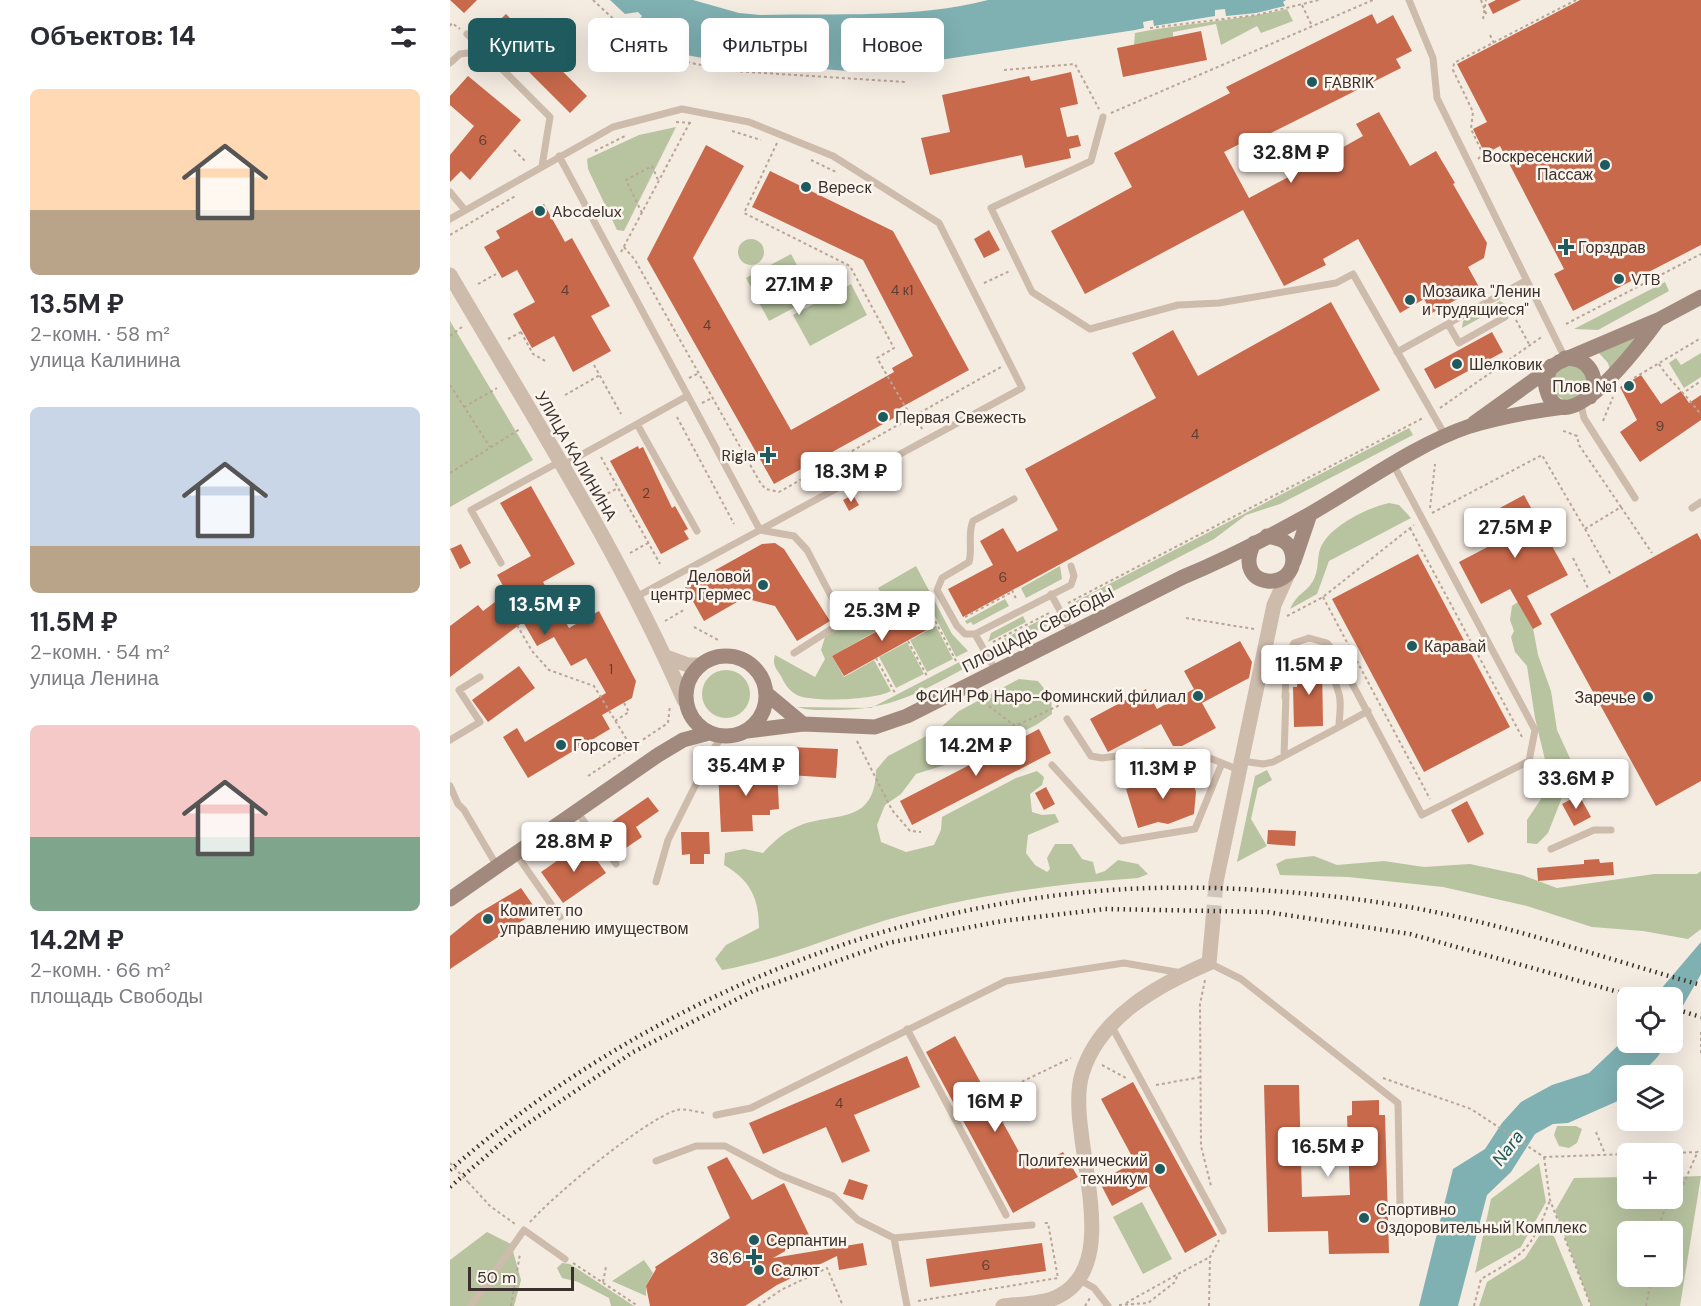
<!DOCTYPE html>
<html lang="ru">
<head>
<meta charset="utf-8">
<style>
	body { margin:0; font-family:"DM Sans",sans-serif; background:#f2f2f3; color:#2b2b33; height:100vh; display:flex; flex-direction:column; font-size:22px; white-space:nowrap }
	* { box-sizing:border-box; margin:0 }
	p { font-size:20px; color:#7c7c81 }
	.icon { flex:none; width:33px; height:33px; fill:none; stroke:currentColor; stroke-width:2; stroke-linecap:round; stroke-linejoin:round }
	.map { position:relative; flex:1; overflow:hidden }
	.side { display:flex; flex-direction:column; background:#fff; width:450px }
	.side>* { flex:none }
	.hud { position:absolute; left:18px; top:18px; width:570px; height:54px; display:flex; gap:12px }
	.tools { position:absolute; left:1167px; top:987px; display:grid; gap:12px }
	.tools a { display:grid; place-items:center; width:66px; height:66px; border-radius:9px; background:#fff; box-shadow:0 6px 24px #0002; font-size:30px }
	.scale { position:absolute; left:18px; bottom:15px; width:106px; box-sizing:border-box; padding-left:6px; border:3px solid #3b302b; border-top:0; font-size:16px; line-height:21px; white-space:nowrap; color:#3b302b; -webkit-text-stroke:4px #fbf5ee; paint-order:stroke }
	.price { position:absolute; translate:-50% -51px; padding:0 14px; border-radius:6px; background:#fff; color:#222; font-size:20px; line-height:39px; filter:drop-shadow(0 2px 3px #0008) }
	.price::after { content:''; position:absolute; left:50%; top:36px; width:18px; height:14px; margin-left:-9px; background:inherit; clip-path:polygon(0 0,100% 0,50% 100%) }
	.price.active { background:#1f5a5e; color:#fff }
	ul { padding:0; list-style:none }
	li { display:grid; align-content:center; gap:12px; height:318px; padding:0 30px }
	li span { display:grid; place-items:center; height:186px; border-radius:9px; color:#555 }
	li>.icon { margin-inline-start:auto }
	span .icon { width:108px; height:108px; fill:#fffc; stroke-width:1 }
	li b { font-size:26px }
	h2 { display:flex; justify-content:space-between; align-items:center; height:72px; padding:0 30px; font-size:26px }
	.chip { padding:0 21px; border-radius:9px; background:#fff; box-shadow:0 6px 24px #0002; font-size:21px; line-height:54px }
	.chip.active { background:#1f5a5e; color:#fff }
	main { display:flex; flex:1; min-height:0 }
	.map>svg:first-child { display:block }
</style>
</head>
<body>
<main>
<section class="side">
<h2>Объектов: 14<svg class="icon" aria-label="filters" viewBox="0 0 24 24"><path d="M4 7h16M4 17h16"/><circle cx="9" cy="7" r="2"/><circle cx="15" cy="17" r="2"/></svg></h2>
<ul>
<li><span style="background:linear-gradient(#ffd9b3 65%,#b9a48a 0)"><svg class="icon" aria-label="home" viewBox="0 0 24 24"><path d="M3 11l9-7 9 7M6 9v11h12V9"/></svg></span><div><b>13.5M ₽</b><p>2-комн. · 58 m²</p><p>улица Калинина</p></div></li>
<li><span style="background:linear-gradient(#c9d6e8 75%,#b9a48a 0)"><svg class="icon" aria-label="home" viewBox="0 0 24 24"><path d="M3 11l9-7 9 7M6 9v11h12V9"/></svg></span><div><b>11.5M ₽</b><p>2-комн. · 54 m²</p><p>улица Ленина</p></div></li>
<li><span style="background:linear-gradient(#f6c9c9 60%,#7fa58c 0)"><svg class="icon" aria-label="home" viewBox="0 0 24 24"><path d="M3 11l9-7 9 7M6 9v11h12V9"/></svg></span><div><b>14.2M ₽</b><p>2-комн. · 66 m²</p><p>площадь Свободы</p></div></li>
</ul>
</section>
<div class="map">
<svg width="1251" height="1306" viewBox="0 0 1251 1306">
	<rect width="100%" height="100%" fill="#f4ebe1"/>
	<path fill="#b8c4a0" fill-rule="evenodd" d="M837 9 843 21 811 33 807 26 771 45 766 24 723 32V37L684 45 685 33C736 23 787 21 837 9Z
		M226 127 174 231 167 230 138 169 137 159 189 135Z
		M288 252a13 13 0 1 1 26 0a13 13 0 1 1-26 0Z
		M341 254 364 297 319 321 296 278Z
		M1215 282 1219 291 1148 330 1124 329Z
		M401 284 417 315 360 346 343 315Z
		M1050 301 1055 304 1012 328 1013 321Z
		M0 321 83 460 0 507Z
		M1193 332 1160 370 1158 363 1148 352Z
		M1251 353V377L1234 388 1219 363 1226 358 1231 365Z
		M1117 363 1135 370 1139 389 1119 403 1103 393 1101 374Z
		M959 428 963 435 830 504 796 515 764 539 627 610 619 609 617 606Z
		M939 503 949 505 961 518 879 561 867 594 840 609C848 592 856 593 863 581 869 570 867 559 870 549 879 526 917 508 939 503Z
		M466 566 502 634 518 651 506 657 476 599 440 608 428 588Z
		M610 566 612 579 576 598 571 588Z
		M555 599 559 606 523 625 521 622 517 624 515 621Z
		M1068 602 1083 628 1088 655 1101 691 1107 730 1124 767 1098 833 1087 844 1077 843V820L1093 796 1097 768 1085 718 1077 666 1065 652 1061 637 1064 631 1060 620 1062 606Z
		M437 613 442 622 382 656 394 677 424 660 441 691C425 700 366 702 349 696 340 692 335 685 331 676 326 668 322 665 325 655L365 677 375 659 371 650 375 637 398 623Z
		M600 615V624L550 650 540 646Z
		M573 616 576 622 538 642 541 633Z
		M486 626 503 659 477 672 460 640Z
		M457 642 474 674 446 688 429 657Z
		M521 656 519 666C470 692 442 710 384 710 371 710 359 711 347 707L421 708Z
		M252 694a24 24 0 1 1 48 0a24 24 0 1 1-48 0Z
		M569 679 588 681 601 697 602 714 586 725 523 756 466 774 451 794 435 805 427 825 431 842 456 852 484 845 491 830 492 817 566 778 587 771 594 777 592 785 580 794 582 812 592 815 605 814 609 822 578 835 576 853 585 865 597 872 600 869 597 858 605 844H622L632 859 643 862 646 874 655 871 668 860 688 864 698 874 688 878C601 884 517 896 433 921 379 938 328 960 272 970L265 959 276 945 309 928C309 898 300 880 274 865L275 853 294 849 313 853C324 841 335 831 351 825 386 812 425 825 426 770L438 756 488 730 509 711Z
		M817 770 822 780 808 788 801 819 817 846 787 862 805 776Z
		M864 856 887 865 934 861 974 867 1020 864 1072 875 1107 888 1204 874H1247L1251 871V929L1238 939 1193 931 1142 927 1077 906 993 887 898 877 830 875 826 864 836 859Z
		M1107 1126H1126L1132 1129 1127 1143 1119 1148 1109 1146 1104 1135Z
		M1089 1163 1096 1202 1071 1247 1025 1273 1041 1199Z
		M1251 1176 1230 1306H1141L1105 1211 1124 1178 1177 1177 1178 1198H1222L1223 1177ZM1178 1232H1222V1276H1178Z
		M692 1202 722 1259 693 1274 663 1217Z
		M1098 1222 1133 1306H1029L1037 1282 1075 1258Z
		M37 1232 61 1244 71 1280 64 1306H0V1260Z
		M194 1260 203 1273 196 1286V1296L162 1281Z
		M112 1263 120 1264 184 1306H161L159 1298 128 1282 112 1278 107 1268Z"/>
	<path fill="#7fb0b2" d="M160 0H243L289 13 310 15C385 13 465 19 538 0H836L833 2 835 6 806 13 776 16 775 9 765 10V16L704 26 703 20 693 22 694 28 685 30 418 71H398L269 61 236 55 217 47 196 33 188 21 192 16 188 12 175 14Z
		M1251 942V974L1223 1023 1222 998 1204 997Z
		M1177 1037 1178 1042 1216 1043C1211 1056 1192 1076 1178 1076L1177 1080 1170 1085 1168 1092 1170 1100 1118 1123 1103 1124 1085 1134 1061 1172 1037 1195 1008 1306H969L1003 1169 1035 1149 1052 1123 1071 1102 1102 1085 1139 1073Z"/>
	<path fill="#c8694b" d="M0 0H27L14 13Z
		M1046 0H1071L1043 14 1038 4Z
		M1130 0H1251V245L1123 311 1104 274 1114 269 1050 146 1035 154 1023 129 1037 122 1007 64Z
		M56 14 137 96 120 113 38 31Z
		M922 14 927 24 943 15 962 51 946 59 951 68 819 134 821 138 807 145 803 137 774 152 799 198 865 163 859 151 881 138 888 150 913 136 906 124 929 112 960 166 986 151 1005 183 1003 184 1037 243 1034 258 1018 267 1029 287 982 313 974 299 950 313 908 239 873 259 876 265 834 286 793 210 635 294 601 231 682 187 664 153 780 93 776 87Z
		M751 31 757 60 673 77 667 48Z
		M621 72 628 104 610 108 617 137 628 135 631 146 619 149 621 158 575 168 572 155 480 175 471 138 500 132 492 95 579 76 581 81Z
		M18 76 71 120 20 180 11 171 0 182V155L24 126 0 105V96Z
		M256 145 294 166 243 258 341 430 444 372 442 368 463 356 413 260 302 207 320 171 443 231 519 370 450 408 453 413 324 484 197 259Z
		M94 204 115 242 122 238 160 306 141 316 161 351 123 372 104 336 82 348 63 314 85 302 67 270 52 278 34 247 50 238 46 231Z
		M539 230 550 250 534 258 524 239Z
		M881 302 930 390 513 617 498 589 543 565 530 541 553 528 567 552 608 530 575 469 706 398 682 353 723 330 748 376Z
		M1042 332 1053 352 985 389 974 369Z
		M1191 375 1211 404 1231 391 1239 403 1251 395V420L1190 462 1170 432 1187 420 1170 387Z
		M188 446 189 449 193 447 222 508 225 506 238 529 234 531 239 539 211 554 160 461Z
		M81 486 125 564 93 582 119 628 149 611 186 681 182 698 152 715 160 729 78 778 53 737 67 728 75 742 156 693 136 658 121 666 104 637 87 646 73 622 0 677V626L28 605 33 611 57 593 47 575 81 556 50 503Z
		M403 495 409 505 399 511 393 500Z
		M1074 495 1118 575 1077 596 1092 624 1083 629 1060 589 1031 604 1009 562 1049 541 1035 516Z
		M1247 533 1251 540V781L1206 806 1100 614Z
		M325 543 334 549 380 621 347 641 325 606 294 598 254 621 235 587 312 544Z
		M11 544 21 563 10 569 0 549Z
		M968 554 1060 727 974 772 882 599Z
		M471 607 482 627 394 676 382 656Z
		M790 641 802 662 799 678 752 703 766 728 732 746H723L711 724 658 752 640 719 696 689 707 709 744 689 734 671Z
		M849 663H869L872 666 873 726 844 727 843 687H847Z
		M69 666 85 688 38 722 22 700Z
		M589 729 601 753 462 825 450 801Z
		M340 747 388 749 386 778 338 775Z
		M327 768 329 809 320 810V815H302L303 831 271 832 268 770Z
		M739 770 746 792 744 814 718 824 708 822 688 828 676 789Z
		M596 787 605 804 594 810 585 793Z
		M1129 795 1141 817 1124 826 1112 804Z
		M198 797 209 811 186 827 192 837 170 852 153 828Z
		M1017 801 1034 834 1018 843 1001 810Z
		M818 830 846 831 845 846 817 844Z
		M231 832H259L260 854H254V864H240V854L232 855Z
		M134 842 156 873 113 903 91 872Z
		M1149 859 1150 863 1163 862 1164 875 1088 881 1087 868 1134 864V860Z
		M71 888 87 911 0 969V936L27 914Z
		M505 1036 579 1170 613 1152 628 1177 563 1213 476 1052Z
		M457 1056 470 1087 404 1115 420 1151 392 1163 376 1127 313 1154 299 1123Z
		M683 1082 767 1235 735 1253 699 1186 662 1206 649 1181 685 1162 651 1099Z
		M814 1085H849L852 1197 900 1195 897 1116 902 1115V1101L929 1100V1115H935L939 1253 879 1254 878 1231 818 1232Z
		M277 1157 302 1200 334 1183 360 1237 323 1258 413 1243 417 1265 389 1270 387 1256 327 1285 295 1306H200L196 1286 206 1269 205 1267 280 1218 257 1167Z
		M399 1179 418 1185 413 1200 393 1194Z
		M592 1243 596 1271 480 1287 476 1259Z"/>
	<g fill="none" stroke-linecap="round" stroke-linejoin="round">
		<path stroke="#cfc6bd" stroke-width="15" stroke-dasharray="15 8" stroke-linecap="butt" d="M763 920 766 882"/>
		<path stroke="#b9a596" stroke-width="2" stroke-dasharray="3 3" stroke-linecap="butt" d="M143 0 184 38 241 63 283 71 455 82
			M1031 0 1037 16
			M852 5 862 26
			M1033 19 1036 0
			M0 26 2 23 10 29
			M700 28 807 15 869 0
			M1040 35 1044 43
			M554 70 625 64 649 109
			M661 113 923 0
			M226 122 242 123
			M282 131 311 140
			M327 143 294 213 400 266 444 348 427 358 456 408 474 431
			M64 150 75 161
			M145 151 175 136
			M1028 159 1033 154 1021 129 1023 112 1003 70 1004 63 1126 0
			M361 160 388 173
			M192 213 176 180 202 166 208 180
			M0 235 67 195
			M174 247 185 260 311 484 316 489 329 492 551 367
			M171 252 240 122
			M534 283 560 271
			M28 284 46 274
			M1066 320 1079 344
			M1116 324 1251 254
			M71 332 83 354 97 362
			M0 336 12 327
			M58 339 73 331
			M1209 364C1221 383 1238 396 1251 415
			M144 365 171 414
			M239 378 249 373
			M1179 381 1251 338
			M0 385 40 447
			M1236 391 1251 381
			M115 395 150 375
			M252 403 262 398
			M14 407 47 388
			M990 408 1093 336
			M227 417 284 524
			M1153 421 1163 397
			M151 457 210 564
			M0 473 70 429
			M147 499 168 488
			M1171 507 1202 553
			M980 508 985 464
			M982 513 1092 455 1135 529 1171 507 1129 445 1127 436 1111 430
			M960 528 1072 737
			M1135 529 1161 575
			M180 553 198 543
			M1123 558 1138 588
			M562 590 567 601
			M49 594 82 651 99 670 144 686 182 748
			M873 597 980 799
			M618 603 973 418
			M837 616 873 597 964 525
			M515 617 562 592
			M736 618 804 629
			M404 619 475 601 506 661
			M215 621 234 610
			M244 627 270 641
			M458 641 477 676
			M543 642 599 613
			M426 658 445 693
			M539 706 565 726 610 705
			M165 721 179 712 174 703
			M407 741 442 810 460 831 471 832
			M138 776 218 723 220 705
			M755 980 750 1004 751 1146 761 1186
			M1251 1032V1053
			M652 1065 676 1078
			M933 1078 1021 1109 1094 1157 1178 1154
			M706 1085 751 1077
			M561 1087 621 1058
			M1146 1132 1155 1154
			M1179 1154 1251 1152
			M1094 1157 1100 1200 1141 1306
			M18 1182 40 1206 65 1224
			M80 1222C104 1195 194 1120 227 1110 234 1108 247 1112 255 1113
			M1209 1232 1212 1215 1233 1185 1248 1151
			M123 1263 188 1306
			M153 1282 156 1267
			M468 1301 608 1278 598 1223H592
			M676 1303 728 1274
			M669 1305 698 1303 725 1282 728 1274 760 1257
			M61 1306 70 1254
			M308 1306 331 1290 377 1268 393 1306
			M635 1306 640 1298
			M759 1306 760 1257 769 1240
			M1024 1306 1031 1279C1075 1254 1082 1249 1100 1200
			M1196 1306 1202 1276"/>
		<path stroke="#cdbbac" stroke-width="7" d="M959 0 983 58 987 98 1115 358
			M17 34 100 117 92 166
			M0 63 10 54 34 51
			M653 117 641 161 541 208 582 292 640 329 728 305 769 303 886 283 903 274 996 437
			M0 192 15 210
			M0 219 163 127 232 109 299 122 383 156 489 223 572 388 310 530 109 156
			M998 324 1009 343 1055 317
			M947 352 1075 281
			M1131 405 1134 418 1185 498
			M187 424 237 396
			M113 465 187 424 247 531
			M564 499 523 521C517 535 523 547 519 562L492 578 487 590 507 626 515 634H525L621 585 624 576 621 566
			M1242 508 1251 502
			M51 563 21 510 111 461
			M601 594 622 633
			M184 598 310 530 344 536 357 550 394 621 344 653
			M525 634 546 671
			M835 697 837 658 844 643 859 638 877 643 887 655 972 815 1079 761 1085 730 943 464
			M617 719 641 756 652 758 696 752H745L789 770
			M889 727 918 711
			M0 740 30 722 9 690 30 677
			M834 756 836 694
			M792 761 813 764 823 762 889 727C889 717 892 704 889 694 886 684 881 669 874 660 861 640 843 652 840 671
			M602 765 671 841 745 829 772 763
			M0 786 8 804 14 810 47 866
			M127 812 166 864
			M1101 849 1144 830H1161
			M66 854 110 917
			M206 882 218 840 264 748 274 734
			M759 963 791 979 948 1103 950 1204
			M661 1025 773 1231
			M457 1029 556 1215
			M266 1115 301 1108 556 981 674 963 732 973
			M206 1161 246 1146H275L330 1175 383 1196 408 1220 444 1238
			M630 1280 644 1288 658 1306
			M21 1306 74 1230 115 1259
			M457 1306 444 1238 582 1225"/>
		<path stroke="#cdbbac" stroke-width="15" d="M0 275C81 414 170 552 234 700
			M216 657 238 665H250
			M766 882 824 605 838 574
			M553 1306C569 1304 592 1304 607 1297 679 1263 614 1133 632 1074 649 1017 708 985 759 963L763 920"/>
		<path stroke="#a18a7d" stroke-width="15" d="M1115 358C1139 358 1150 376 1140 397
			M1101 366 1095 382C1107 459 1194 339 1208 320
			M1024 423 1109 362 1208 320 1251 297
			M804 543C780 591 851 593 842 553 839 540 828 538 817 536
			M844 561 860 514
			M236 696a40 40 0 1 1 80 0a40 40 0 1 1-80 0Z
			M317 694 353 724
			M297 731 353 724 425 727 457 716 733 577C776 559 819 537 860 514 909 486 966 444 1020 426 1050 417 1083 411 1114 407
			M0 899 208 755 233 740 259 733"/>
		<path stroke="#3b302b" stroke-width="4.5" stroke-dasharray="1.5 4.5" stroke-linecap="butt" d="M1222 1008 1251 1017
			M0 1170C173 1019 398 917 627 893 727 882 842 889 940 904 1046 920 1149 957 1251 985
			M0 1187 62 1134 183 1052 305 990 438 943 552 921 655 909 817 912 960 934 1190 998"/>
		<path stroke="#b9a596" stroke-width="2" stroke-dasharray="3 3" stroke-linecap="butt" d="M0 1163 18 1182"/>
	</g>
	<g fill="#1f5a5e" stroke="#fbf5ee" stroke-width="2">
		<circle cx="862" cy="82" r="6"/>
		<circle cx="1155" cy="165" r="6"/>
		<circle cx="356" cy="187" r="6"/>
		<circle cx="90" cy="211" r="6"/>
		<path d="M1113 238h6v6h6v6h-6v6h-6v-6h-6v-6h6z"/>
		<circle cx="1169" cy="279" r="6"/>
		<circle cx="960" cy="300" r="6"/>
		<circle cx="1007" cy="364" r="6"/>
		<circle cx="1179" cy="386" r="6"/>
		<circle cx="433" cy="417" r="6"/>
		<path d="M315 446h6v6h6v6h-6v6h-6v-6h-6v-6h6z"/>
		<circle cx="313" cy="585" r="6"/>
		<circle cx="962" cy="646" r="6"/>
		<circle cx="748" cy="696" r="6"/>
		<circle cx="1198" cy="697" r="6"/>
		<circle cx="111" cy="745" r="6"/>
		<circle cx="38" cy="919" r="6"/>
		<circle cx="710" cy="1169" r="6"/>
		<circle cx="914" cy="1218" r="6"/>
		<circle cx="304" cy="1240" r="6"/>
		<path d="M301 1248h6v6h6v6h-6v6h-6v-6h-6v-6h6z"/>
		<circle cx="309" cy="1270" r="6"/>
	</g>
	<g text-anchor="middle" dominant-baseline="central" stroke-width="5" stroke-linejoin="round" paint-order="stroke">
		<g font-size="14" fill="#5e3e33">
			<text x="33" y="140">6</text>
			<text x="115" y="290">4</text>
			<text x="452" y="290">4 к1</text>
			<text x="257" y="325">4</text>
			<text x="1210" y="426">9</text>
			<text x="745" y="434">4</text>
			<text x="196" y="493">2</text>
			<text x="553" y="577">6</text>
			<text x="161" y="669">1</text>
			<text x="389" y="1103">4</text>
			<text x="536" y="1265">6</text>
		</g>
		<g font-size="16" fill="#3b302b" stroke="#fbf5ee" text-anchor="start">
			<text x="874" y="82">FABRIK</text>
			<text x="1143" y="156" text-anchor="end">Воскресенский<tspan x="1143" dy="18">Пассаж</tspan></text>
			<text x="368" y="187">Вереcк</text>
			<text x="102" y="211">Abcdelux</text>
			<text x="1128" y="247">Горздрав</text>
			<text x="1181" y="279">VTB</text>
			<text x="972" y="291">Мозаика "Ленин<tspan x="972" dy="18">и трудящиеся"</tspan></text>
			<text x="1019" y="364">Шелковик</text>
			<text x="1167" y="386" text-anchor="end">Плов №1</text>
			<text x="445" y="417">Первая Свежесть</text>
			<text x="306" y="455" text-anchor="end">Rigla</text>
			<text x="301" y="576" text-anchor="end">Деловой<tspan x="301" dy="18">центр Гермес</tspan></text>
			<text x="974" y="646">Каравай</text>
			<text x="736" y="696" text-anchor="end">ФСИН РФ Наро-Фоминский филиал</text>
			<text x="1186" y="697" text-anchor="end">Заречье</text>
			<text x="123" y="745">Горсовет</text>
			<text x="50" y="910">Комитет по<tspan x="50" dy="18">управлению имуществом</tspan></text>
			<text x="698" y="1160" text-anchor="end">Политехнический<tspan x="698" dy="18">техникум</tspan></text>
			<text x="926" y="1209">Спортивно<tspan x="926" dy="18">Оздоровительный Комплекс</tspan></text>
			<text x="316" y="1240">Серпантин</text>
			<text x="292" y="1257" text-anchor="end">36,6</text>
			<text x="321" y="1270">Салют</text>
		</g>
		<g font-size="16" fill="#3b302b" stroke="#fbf5ee">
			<text transform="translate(126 456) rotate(60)">УЛИЦА КАЛИНИНА</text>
			<text transform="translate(588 630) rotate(-27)">ПЛОЩАДЬ СВОБОДЫ</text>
		</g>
		<g font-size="18" font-style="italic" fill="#1f5a5e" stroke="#fbf5ee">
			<text transform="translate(1058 1148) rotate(-53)">Nara</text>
		</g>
	</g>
</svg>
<div class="tools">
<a><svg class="icon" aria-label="locate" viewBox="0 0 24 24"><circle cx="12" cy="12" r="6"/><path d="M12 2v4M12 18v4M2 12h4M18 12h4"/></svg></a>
<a><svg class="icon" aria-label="layers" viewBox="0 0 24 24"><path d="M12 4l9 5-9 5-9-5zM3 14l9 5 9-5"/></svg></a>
<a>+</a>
<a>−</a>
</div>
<div class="scale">50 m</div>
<b class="price" style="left:841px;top:184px">32.8M ₽</b>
<b class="price" style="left:349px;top:316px">27.1M ₽</b>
<b class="price" style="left:401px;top:503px">18.3M ₽</b>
<b class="price" style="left:1065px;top:559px">27.5M ₽</b>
<b class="price active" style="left:95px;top:636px">13.5M ₽</b>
<b class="price" style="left:432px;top:642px">25.3M ₽</b>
<b class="price" style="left:859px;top:696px">11.5M ₽</b>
<b class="price" style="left:526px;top:777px">14.2M ₽</b>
<b class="price" style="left:296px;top:797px">35.4M ₽</b>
<b class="price" style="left:713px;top:800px">11.3M ₽</b>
<b class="price" style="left:1126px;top:810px">33.6M ₽</b>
<b class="price" style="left:124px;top:873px">28.8M ₽</b>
<b class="price" style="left:545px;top:1133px">16M ₽</b>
<b class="price" style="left:878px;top:1178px">16.5M ₽</b>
<div class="hud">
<a class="chip active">Купить</a>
<a class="chip">Снять</a>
<a class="chip">Фильтры</a>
<a class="chip">Новое</a>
</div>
</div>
</main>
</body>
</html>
